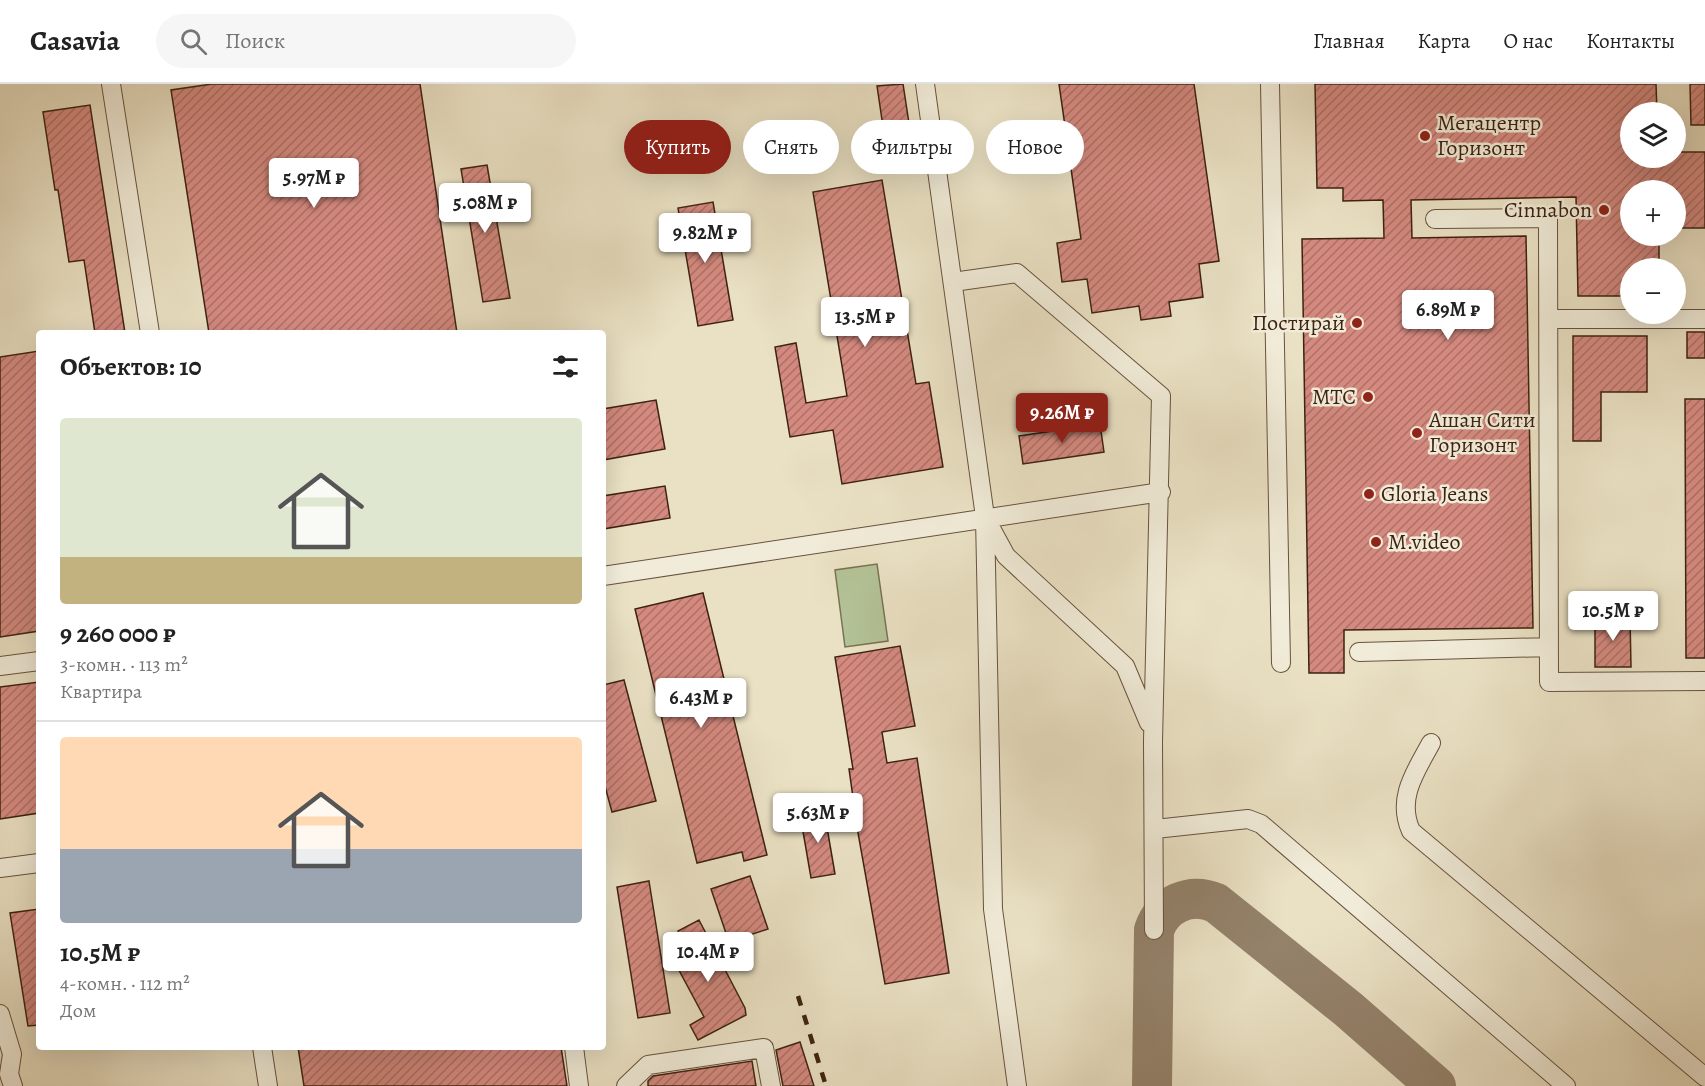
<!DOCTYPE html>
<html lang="ru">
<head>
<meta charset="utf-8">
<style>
	body { margin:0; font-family:Alegreya,serif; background:#f6f6f6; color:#222; height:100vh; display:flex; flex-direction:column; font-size:22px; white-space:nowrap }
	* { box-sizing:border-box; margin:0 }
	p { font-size:20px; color:#767676 }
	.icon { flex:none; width:33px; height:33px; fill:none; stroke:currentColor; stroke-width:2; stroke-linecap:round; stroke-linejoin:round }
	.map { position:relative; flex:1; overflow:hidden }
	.drawer { position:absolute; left:36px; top:246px; width:570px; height:720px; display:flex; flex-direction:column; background:#fff; border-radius:6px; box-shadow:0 6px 24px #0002 }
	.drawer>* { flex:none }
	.guide { position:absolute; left:624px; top:36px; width:570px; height:54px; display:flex; gap:12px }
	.fabs { position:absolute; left:1620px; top:18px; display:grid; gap:12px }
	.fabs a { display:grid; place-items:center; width:66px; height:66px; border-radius:50%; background:#fff; box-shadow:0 6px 24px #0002; font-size:30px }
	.price { position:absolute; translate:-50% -51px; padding:0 14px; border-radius:6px; background:#fff; color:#222; font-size:20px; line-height:39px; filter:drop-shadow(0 2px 3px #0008) }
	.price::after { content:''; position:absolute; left:50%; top:36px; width:18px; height:14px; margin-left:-9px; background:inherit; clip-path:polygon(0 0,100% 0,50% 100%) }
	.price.current { background:#8f2418; color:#fff }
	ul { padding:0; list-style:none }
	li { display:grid; align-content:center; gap:12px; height:318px; padding:0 24px }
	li+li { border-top:2px solid #e0e0e0 }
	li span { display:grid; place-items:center; height:186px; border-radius:6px; color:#555 }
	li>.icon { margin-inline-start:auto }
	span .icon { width:108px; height:108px; fill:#fffc; stroke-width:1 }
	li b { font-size:26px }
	h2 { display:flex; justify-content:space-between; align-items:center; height:72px; padding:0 24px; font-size:26px }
	.pill { padding:0 21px; border-radius:27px; background:#fff; box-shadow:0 6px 24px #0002; font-size:21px; line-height:54px }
	.pill.current { background:#8f2418; color:#fff }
	header { display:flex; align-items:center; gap:36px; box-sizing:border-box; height:84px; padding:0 30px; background:#fff; border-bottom:2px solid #e0e0e0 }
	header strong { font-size:28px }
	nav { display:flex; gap:33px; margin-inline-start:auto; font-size:21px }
	.search { width:420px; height:54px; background:#f6f6f6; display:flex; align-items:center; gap:15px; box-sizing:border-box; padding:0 21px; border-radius:33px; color:#767676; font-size:22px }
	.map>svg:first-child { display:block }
</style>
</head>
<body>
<header>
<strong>Casavia</strong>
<div class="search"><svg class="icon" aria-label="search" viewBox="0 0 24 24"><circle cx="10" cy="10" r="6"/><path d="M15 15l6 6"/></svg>Поиск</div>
<nav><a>Главная</a><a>Карта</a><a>О нас</a><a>Контакты</a></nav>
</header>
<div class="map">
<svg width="1705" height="1002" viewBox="0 0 1705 1002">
	<defs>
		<pattern id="building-hatch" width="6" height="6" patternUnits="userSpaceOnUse" patternTransform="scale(1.5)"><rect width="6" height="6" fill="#d58a80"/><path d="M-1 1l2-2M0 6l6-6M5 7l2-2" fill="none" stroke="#ae7067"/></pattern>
	</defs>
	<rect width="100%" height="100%" fill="#eae1c4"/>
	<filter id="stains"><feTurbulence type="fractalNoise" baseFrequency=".00333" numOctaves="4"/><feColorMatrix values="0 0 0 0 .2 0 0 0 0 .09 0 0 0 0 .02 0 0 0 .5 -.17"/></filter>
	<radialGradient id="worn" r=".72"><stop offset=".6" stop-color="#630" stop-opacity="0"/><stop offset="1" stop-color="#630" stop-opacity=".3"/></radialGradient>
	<path fill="#b3c397" stroke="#787254" stroke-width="1.5" d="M877 480 888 557 845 563 835 486Z"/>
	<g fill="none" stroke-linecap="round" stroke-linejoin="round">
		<path stroke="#94826b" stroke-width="40" d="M1152 1002 1154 846C1163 820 1190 808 1216 819L1348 925 1436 1002"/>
	</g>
	<path fill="url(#building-hatch)" stroke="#3d2212" stroke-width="1.5" d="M212 0H420L457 249H209L171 6Z
		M903 0 912 59 886 63 877 2Z
		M1059 0H1194L1219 177 1199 180 1203 213 1169 218 1171 232 1141 236 1139 222 1092 229 1087 195 1062 198 1057 159 1081 155Z
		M1315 0H1656L1657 28H1630V74H1676V68H1705V144H1676V106H1630V152H1659V184H1630V212H1578L1576 113 1411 116 1412 154 1526 152 1533 544 1344 546V589H1309L1302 155 1384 154 1383 116 1343 117V104H1317Z
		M1690 0H1705V41H1691Z
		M90 21 105 118 125 249H95L84 176 69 178 58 106H55L43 28Z
		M487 81 510 214 483 218 461 85Z
		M882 96 916 300 929 298 943 383 842 400 833 346 790 353 775 263 796 259 806 319 847 312 813 108Z
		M713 118 733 236 698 242 678 124Z
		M1687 248H1705V274H1687Z
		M1573 252H1647V308H1601V357H1573Z
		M39 267V547L0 553V273Z
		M1685 315H1705V574H1686Z
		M656 316 665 365 603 376V325Z
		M1100 340 1104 368 1023 380 1019 352Z
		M665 402 670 434 603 445V412Z
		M703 509 767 771 744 777 742 768 697 779 635 525Z
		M1630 533 1631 583H1595V534Z
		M900 562 915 642 882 648 887 679 917 674 949 889 885 900 858 749 849 685H853L835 573Z
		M624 596 656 717 612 728 603 695V601Z
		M39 598V729L0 735V603Z
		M824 726 835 790 811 794 800 730Z
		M750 792 768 845 729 858 711 805Z
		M649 797 670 929 638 934 617 803Z
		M39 825V941L28 942 10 829Z
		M699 836 745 924 746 931 698 956 690 941 704 933 673 875 689 867 678 847Z
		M800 958 814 1002H783L776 966Z
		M298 963H561L567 1002H304Z
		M752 977 756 1002H648V997L653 992Z"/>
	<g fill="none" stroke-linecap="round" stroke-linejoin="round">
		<defs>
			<path id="minor" d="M111 0 150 249
				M925 0 985 433 993 825 1017 1002
				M1270 0 1281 579
				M1435 135 1548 134 1549 598 1705 597
				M953 198 1017 189 1161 312 1153 657 1154 846
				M1549 235H1705
				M987 437 1006 472 1125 582 1149 639
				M603 492 1161 408
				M1359 568 1549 563
				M0 582 39 577
				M1431 659C1416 687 1396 714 1411 747L1705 993
				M1155 745 1248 735 1261 740 1566 1002
				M0 784 39 779
				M0 930 12 970 9 990 13 1002
				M262 963 268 1002
				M574 963 579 1002
				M626 1002 648 981 764 964 771 1002"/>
		</defs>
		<use href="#minor" stroke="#68523e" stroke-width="20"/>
		<use href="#minor" stroke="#f1ecd9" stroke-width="18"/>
		<path stroke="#3d2212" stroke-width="4.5" stroke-dasharray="10 10" stroke-linecap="butt" d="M798 912 826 1002"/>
	</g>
	<g fill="#8f2418" stroke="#f1ecd9" stroke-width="2">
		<circle cx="1425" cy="52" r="6"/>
		<circle cx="1604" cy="126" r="6"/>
		<circle cx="1357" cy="239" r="6"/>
		<circle cx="1368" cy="313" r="6"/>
		<circle cx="1417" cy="349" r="6"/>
		<circle cx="1369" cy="410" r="6"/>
		<circle cx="1376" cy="458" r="6"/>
	</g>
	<g text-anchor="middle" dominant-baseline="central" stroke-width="5" stroke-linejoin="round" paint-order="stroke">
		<g font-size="22" fill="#3d2212" stroke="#f1ecd9" text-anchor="start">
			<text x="1437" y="39">Мегацентр<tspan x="1437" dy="25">Горизонт</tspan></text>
			<text x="1592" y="126" text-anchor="end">Cinnabon</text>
			<text x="1345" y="239" text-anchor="end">Постирай</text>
			<text x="1356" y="313" text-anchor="end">МТС</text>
			<text x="1429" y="336">Ашан Сити<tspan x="1429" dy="25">Горизонт</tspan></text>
			<text x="1381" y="410">Gloria Jeans</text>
			<text x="1388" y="458">M.video</text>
		</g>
	</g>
	<rect width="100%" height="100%" filter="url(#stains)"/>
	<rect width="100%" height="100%" fill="url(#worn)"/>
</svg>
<div class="fabs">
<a><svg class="icon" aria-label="layers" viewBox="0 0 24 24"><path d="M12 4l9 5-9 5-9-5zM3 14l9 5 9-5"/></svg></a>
<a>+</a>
<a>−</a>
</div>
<b class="price" style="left:314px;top:125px">5.97M ₽</b>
<b class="price" style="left:485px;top:150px">5.08M ₽</b>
<b class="price" style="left:705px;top:180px">9.82M ₽</b>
<b class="price" style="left:1448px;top:257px">6.89M ₽</b>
<b class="price" style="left:865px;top:264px">13.5M ₽</b>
<b class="price current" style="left:1062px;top:360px">9.26M ₽</b>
<b class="price" style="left:1613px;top:558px">10.5M ₽</b>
<b class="price" style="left:701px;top:645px">6.43M ₽</b>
<b class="price" style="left:818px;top:760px">5.63M ₽</b>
<b class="price" style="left:708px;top:899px">10.4M ₽</b>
<div class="guide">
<a class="pill current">Купить</a>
<a class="pill">Снять</a>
<a class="pill">Фильтры</a>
<a class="pill">Новое</a>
</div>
<section class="drawer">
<h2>Объектов: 10<svg class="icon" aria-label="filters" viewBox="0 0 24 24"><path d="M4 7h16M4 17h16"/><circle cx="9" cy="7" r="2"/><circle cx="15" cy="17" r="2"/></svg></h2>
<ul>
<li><span style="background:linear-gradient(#dfe7d0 75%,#c2b280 0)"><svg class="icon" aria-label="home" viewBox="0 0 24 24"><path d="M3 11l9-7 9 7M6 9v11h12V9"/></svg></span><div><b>9 260 000 ₽</b><p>3-комн. · 113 m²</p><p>Квартира</p></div></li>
<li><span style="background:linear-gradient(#ffd9b3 60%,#9aa5b1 0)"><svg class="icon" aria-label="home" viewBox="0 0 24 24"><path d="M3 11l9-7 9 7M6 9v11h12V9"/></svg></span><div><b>10.5M ₽</b><p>4-комн. · 112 m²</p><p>Дом</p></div></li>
</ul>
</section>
</div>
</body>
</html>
